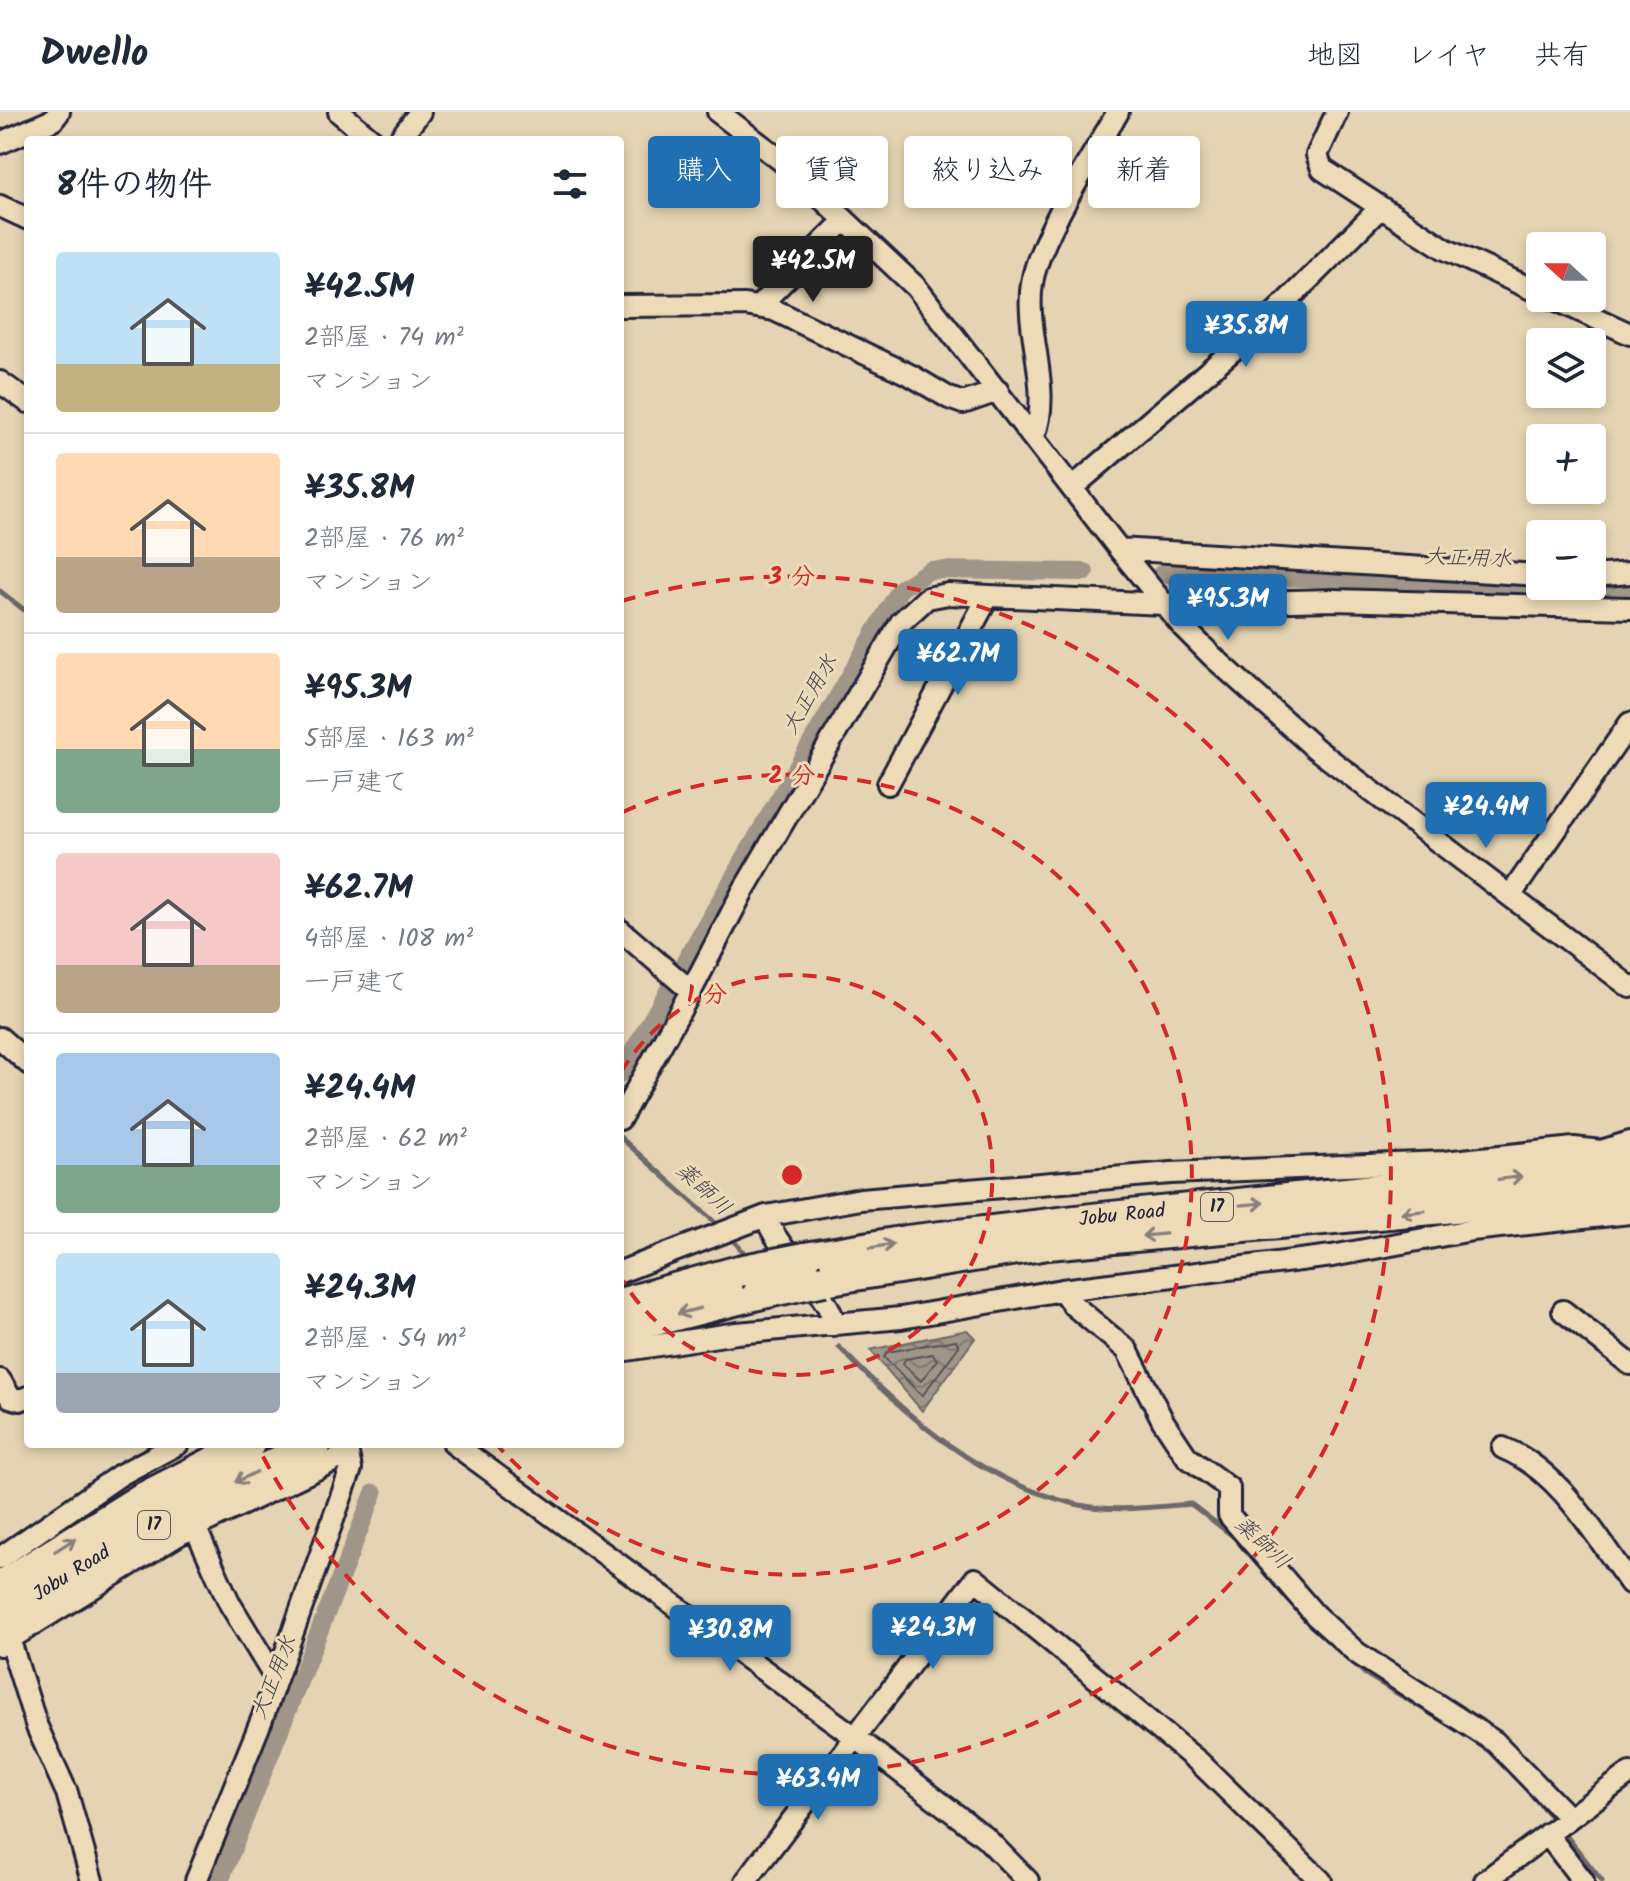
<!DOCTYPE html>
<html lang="ja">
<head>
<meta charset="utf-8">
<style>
	body { margin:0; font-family:Kalam,"Klee One",sans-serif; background:#f6f6f7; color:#1f2937; height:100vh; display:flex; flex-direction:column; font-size:30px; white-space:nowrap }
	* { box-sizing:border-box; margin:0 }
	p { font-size:26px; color:#747a83 }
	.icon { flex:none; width:44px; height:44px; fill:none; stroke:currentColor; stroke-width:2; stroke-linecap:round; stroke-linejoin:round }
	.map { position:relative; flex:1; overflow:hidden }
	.side { position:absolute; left:24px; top:24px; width:600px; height:1312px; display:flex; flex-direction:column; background:#fff; border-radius:8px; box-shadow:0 4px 12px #0003 }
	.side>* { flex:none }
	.top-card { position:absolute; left:648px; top:24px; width:760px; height:72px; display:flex; gap:16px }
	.needle { width:52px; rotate:291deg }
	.buttons { position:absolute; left:1526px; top:120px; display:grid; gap:16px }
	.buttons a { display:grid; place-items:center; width:80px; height:80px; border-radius:8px; background:#fff; box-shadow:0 4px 12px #0003; font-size:40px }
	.price { position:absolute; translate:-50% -68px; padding:0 18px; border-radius:8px; background:#1f6fb2; color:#fff; font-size:26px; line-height:52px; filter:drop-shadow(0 2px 4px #0008) }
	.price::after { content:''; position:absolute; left:50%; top:48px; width:24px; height:18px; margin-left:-12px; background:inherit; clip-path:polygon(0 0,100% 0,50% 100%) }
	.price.on { background:#222; color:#fff }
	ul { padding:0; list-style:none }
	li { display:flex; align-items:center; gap:24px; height:200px; padding:0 32px }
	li+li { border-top:2px solid #e0e1e3 }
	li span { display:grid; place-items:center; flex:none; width:224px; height:160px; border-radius:8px; color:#555 }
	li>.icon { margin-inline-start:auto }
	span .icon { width:96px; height:96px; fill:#fffc; stroke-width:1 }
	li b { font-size:34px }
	h2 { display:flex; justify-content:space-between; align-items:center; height:96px; padding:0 32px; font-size:34px }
	.chip { padding:0 28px; border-radius:8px; background:#fff; box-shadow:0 4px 12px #0003; font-size:28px; line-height:72px }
	.chip.on { background:#1f6fb2; color:#fff }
	header { display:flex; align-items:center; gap:48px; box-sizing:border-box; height:112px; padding:0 40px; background:#fff; border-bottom:2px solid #e0e1e3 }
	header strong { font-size:38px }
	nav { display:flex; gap:44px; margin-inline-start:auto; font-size:28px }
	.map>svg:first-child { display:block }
</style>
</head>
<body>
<header>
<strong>Dwello</strong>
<nav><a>地図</a><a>レイヤ</a><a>共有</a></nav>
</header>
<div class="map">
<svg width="1630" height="1769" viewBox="0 0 1630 1769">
	<defs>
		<pattern id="water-waves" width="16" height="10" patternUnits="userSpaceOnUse" patternTransform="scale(2)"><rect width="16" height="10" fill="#9f9588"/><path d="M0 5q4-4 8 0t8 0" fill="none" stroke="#817970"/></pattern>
	</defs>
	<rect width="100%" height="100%" fill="#e5d4b3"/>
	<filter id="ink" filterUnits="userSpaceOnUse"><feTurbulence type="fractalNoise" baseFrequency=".0125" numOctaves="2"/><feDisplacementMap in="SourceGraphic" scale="16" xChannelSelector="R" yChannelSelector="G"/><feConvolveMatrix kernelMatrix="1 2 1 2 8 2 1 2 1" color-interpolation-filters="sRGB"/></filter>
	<g filter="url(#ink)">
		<path fill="url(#water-waves)" stroke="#6d6769" stroke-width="2" d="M967 1218 975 1226 922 1299 870 1238Z"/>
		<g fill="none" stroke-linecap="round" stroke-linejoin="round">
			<path stroke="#54505a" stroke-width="2" d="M956 1228 959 1234 922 1284 884 1245 887 1240Z
				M933 1242 937 1248 921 1269 903 1252 905 1247Z"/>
			<path stroke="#6d6769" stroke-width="5" d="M0 479 28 501
				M620 1025 720 1115
				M730 1125 750 1147
				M839 1235C906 1304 978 1369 1075 1392 1113 1401 1153 1395 1191 1392L1238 1428
				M1319 1519 1364 1561 1466 1623
				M1508 1657 1555 1709
				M1561 1717 1602 1769"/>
			<path stroke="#9f9588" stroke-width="18" d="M1161 462 1630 475
				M620 962 900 477 930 458 1085 460
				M220 1769 374 1381"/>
			<defs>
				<path id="minor" d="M339 0 372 28
					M718 0 783 50 916 175 1119 437 1183 515 1213 545 1316 637 1630 875
					M1337 0 1317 43 1322 57 1445 137 1540 181
					M399 28 420 0
					M0 31 53 8 59 0
					M0 94 28 107
					M1552 186 1630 222
					M620 194 745 193 774 198 912 264 949 286 963 291 998 279
					M758 195 845 108
					M0 270 28 290
					M1034 324C1053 277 1024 220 1032 171 1039 125 1094 42 1118 0
					M1073 375 1266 210 1380 96
					M1119 437 1540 463
					M1592 464 1630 461
					M888 672 982 496 984 485
					M1510 784 1630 611
					M620 818 691 879 620 1007
					M691 879 743 779 901 510 927 486 948 482 1164 492 1333 488 1630 496
					M0 926 28 951
					M766 1104C776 1140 833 1184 834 1213
					M620 1160 766 1104 861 1087 1171 1061 1444 1050 1574 1036 1601 1039 1630 1030
					M1062 1178 1073 1193 1127 1238 1163 1309 1187 1345 1229 1376V1403L1315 1503 1357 1541 1495 1630 1569 1706
					M1563 1199 1630 1252
					M620 1239 737 1221 901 1206 1062 1178 1332 1144 1472 1118 1630 1101
					M0 1268 10 1285 20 1288 28 1285
					M454 1332 855 1625 985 1725 1028 1769
					M1503 1336C1560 1359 1595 1423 1630 1471
					M191 1406 230 1492 275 1566
					M0 1446 120 1363 178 1332
					M9 1526 37 1615 67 1681 92 1769
					M0 1533 180 1422 348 1342 351 1357 262 1607 196 1769
					M1547 1722 1583 1769
					M746 1769 975 1467 1199 1650 1321 1769
					M1485 1769 1630 1661"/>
				<path id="highway" d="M805 1146 907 1129 1101 1106 1630 1052
					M824 1168 1048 1132 1630 1079
					M620 1192 739 1159
					M620 1217 758 1182
					M0 1475 141 1387 249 1332
					M0 1508C99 1438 207 1384 316 1332"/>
			</defs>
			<use href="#minor" stroke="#22223b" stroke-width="26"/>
			<use href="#highway" stroke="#22223b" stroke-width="36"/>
			<use href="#minor" stroke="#eddbb8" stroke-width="20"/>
			<use href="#highway" stroke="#eddbb8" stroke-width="30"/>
			<defs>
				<path id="highway-bridge" d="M739 1159 805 1146
					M758 1182 824 1168"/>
			</defs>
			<use href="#highway-bridge" stroke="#22223b" stroke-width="36" stroke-linecap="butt"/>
			<use href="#highway-bridge" stroke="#eddbb8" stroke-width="30"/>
		</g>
		<defs><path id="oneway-shaft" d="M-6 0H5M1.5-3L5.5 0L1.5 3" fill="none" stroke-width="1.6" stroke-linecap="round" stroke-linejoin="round" transform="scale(2)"/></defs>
		<g stroke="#887e7a">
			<use href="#oneway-shaft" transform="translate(1510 1066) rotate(-7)"/>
			<use href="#oneway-shaft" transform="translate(1252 1092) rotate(-5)"/>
			<use href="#oneway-shaft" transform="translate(1413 1100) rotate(175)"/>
			<use href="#oneway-shaft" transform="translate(1154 1123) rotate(175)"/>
			<use href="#oneway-shaft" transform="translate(882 1134) rotate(-9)"/>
			<use href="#oneway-shaft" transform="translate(689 1199) rotate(166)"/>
			<use href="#oneway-shaft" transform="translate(246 1365) rotate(154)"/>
			<use href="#oneway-shaft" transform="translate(65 1433) rotate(-32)"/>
		</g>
	</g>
	<g fill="none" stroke="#d62828" stroke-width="4" stroke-dasharray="14 10">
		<path d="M621 960A200 200 0 1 1 621 1166"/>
		<path d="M623 700A400 400 0 1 1 497 1333"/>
		<path d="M622 489A599 599 0 1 1 258 1335"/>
	</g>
	<g text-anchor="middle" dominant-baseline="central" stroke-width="6" stroke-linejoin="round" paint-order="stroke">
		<g fill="#eddbb8" stroke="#5f5a60" stroke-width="2">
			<rect x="1201" y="1081" width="32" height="28" rx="6"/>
			<rect x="138" y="1399" width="32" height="28" rx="6"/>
		</g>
		<g font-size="18" font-weight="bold" fill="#22223b">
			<text x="1217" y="1095">17</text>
			<text x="154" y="1413">17</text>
		</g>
		<g font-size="20" fill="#22223b" stroke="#eddbb8">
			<text transform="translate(1122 1104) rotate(-6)">Jobu Road</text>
			<text transform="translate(72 1462) rotate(-32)">Jobu Road</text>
		</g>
		<g font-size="22" font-style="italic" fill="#484452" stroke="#eddbb8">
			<text transform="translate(1468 447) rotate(2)">大正用水</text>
			<text transform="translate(811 583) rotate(-60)">大正用水</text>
			<text transform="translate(703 1078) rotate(43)">薬師川</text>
			<text transform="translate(1262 1432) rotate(43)">薬師川</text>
			<text transform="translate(275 1566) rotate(-68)">大正用水</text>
		</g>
	</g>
	<circle cx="792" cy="1063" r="12" fill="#d62828" stroke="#eddbb8" stroke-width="4"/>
	<g font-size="24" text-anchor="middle" font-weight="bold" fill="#d62828" stroke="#eddbb8" stroke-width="6" stroke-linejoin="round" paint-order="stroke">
		<text x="792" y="472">3 分</text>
		<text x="792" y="671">2 分</text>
		<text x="707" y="890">1 分</text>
	</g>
</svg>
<div class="buttons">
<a><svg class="needle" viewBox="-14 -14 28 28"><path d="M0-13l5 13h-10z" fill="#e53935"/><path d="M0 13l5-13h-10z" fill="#747a83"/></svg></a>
<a><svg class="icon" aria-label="layers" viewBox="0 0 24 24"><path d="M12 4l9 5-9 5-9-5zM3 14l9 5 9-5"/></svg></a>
<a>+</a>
<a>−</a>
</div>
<b class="price on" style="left:813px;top:192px">¥42.5M</b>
<b class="price" style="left:1246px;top:257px">¥35.8M</b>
<b class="price" style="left:1228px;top:530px">¥95.3M</b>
<b class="price" style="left:958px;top:585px">¥62.7M</b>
<b class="price" style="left:1486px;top:738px">¥24.4M</b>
<b class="price" style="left:933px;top:1559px">¥24.3M</b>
<b class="price" style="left:730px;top:1561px">¥30.8M</b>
<b class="price" style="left:818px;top:1710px">¥63.4M</b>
<div class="top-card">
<a class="chip on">購入</a>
<a class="chip">賃貸</a>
<a class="chip">絞り込み</a>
<a class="chip">新着</a>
</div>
<section class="side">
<h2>8件の物件<svg class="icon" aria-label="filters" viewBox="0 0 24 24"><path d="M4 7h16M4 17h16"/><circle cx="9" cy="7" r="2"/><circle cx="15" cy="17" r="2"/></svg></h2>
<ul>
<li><span style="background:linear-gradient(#bfe0f5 70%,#c2b280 0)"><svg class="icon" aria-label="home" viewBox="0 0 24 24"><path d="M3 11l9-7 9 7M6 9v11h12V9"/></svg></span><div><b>¥42.5M</b><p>2部屋 · 74 m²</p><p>マンション</p></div></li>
<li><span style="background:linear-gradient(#ffd9b3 65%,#b9a48a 0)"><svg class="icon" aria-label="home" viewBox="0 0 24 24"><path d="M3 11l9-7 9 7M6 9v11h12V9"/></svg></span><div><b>¥35.8M</b><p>2部屋 · 76 m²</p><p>マンション</p></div></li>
<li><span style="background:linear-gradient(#ffd9b3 60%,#7fa58c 0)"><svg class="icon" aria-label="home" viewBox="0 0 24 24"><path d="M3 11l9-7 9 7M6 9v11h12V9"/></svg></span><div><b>¥95.3M</b><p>5部屋 · 163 m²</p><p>一戸建て</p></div></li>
<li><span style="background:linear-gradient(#f6c9c9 70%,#b9a48a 0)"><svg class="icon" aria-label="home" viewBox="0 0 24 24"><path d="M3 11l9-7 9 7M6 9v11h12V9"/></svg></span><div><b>¥62.7M</b><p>4部屋 · 108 m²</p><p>一戸建て</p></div></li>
<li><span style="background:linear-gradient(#a9c7e8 70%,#7fa58c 0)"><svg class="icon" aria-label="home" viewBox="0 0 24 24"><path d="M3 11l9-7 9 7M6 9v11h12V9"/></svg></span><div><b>¥24.4M</b><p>2部屋 · 62 m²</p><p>マンション</p></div></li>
<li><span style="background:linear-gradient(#bfe0f5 75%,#9aa5b1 0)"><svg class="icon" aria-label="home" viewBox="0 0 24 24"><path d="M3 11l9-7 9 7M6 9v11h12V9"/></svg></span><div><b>¥24.3M</b><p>2部屋 · 54 m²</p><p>マンション</p></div></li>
</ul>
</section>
</div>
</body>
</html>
